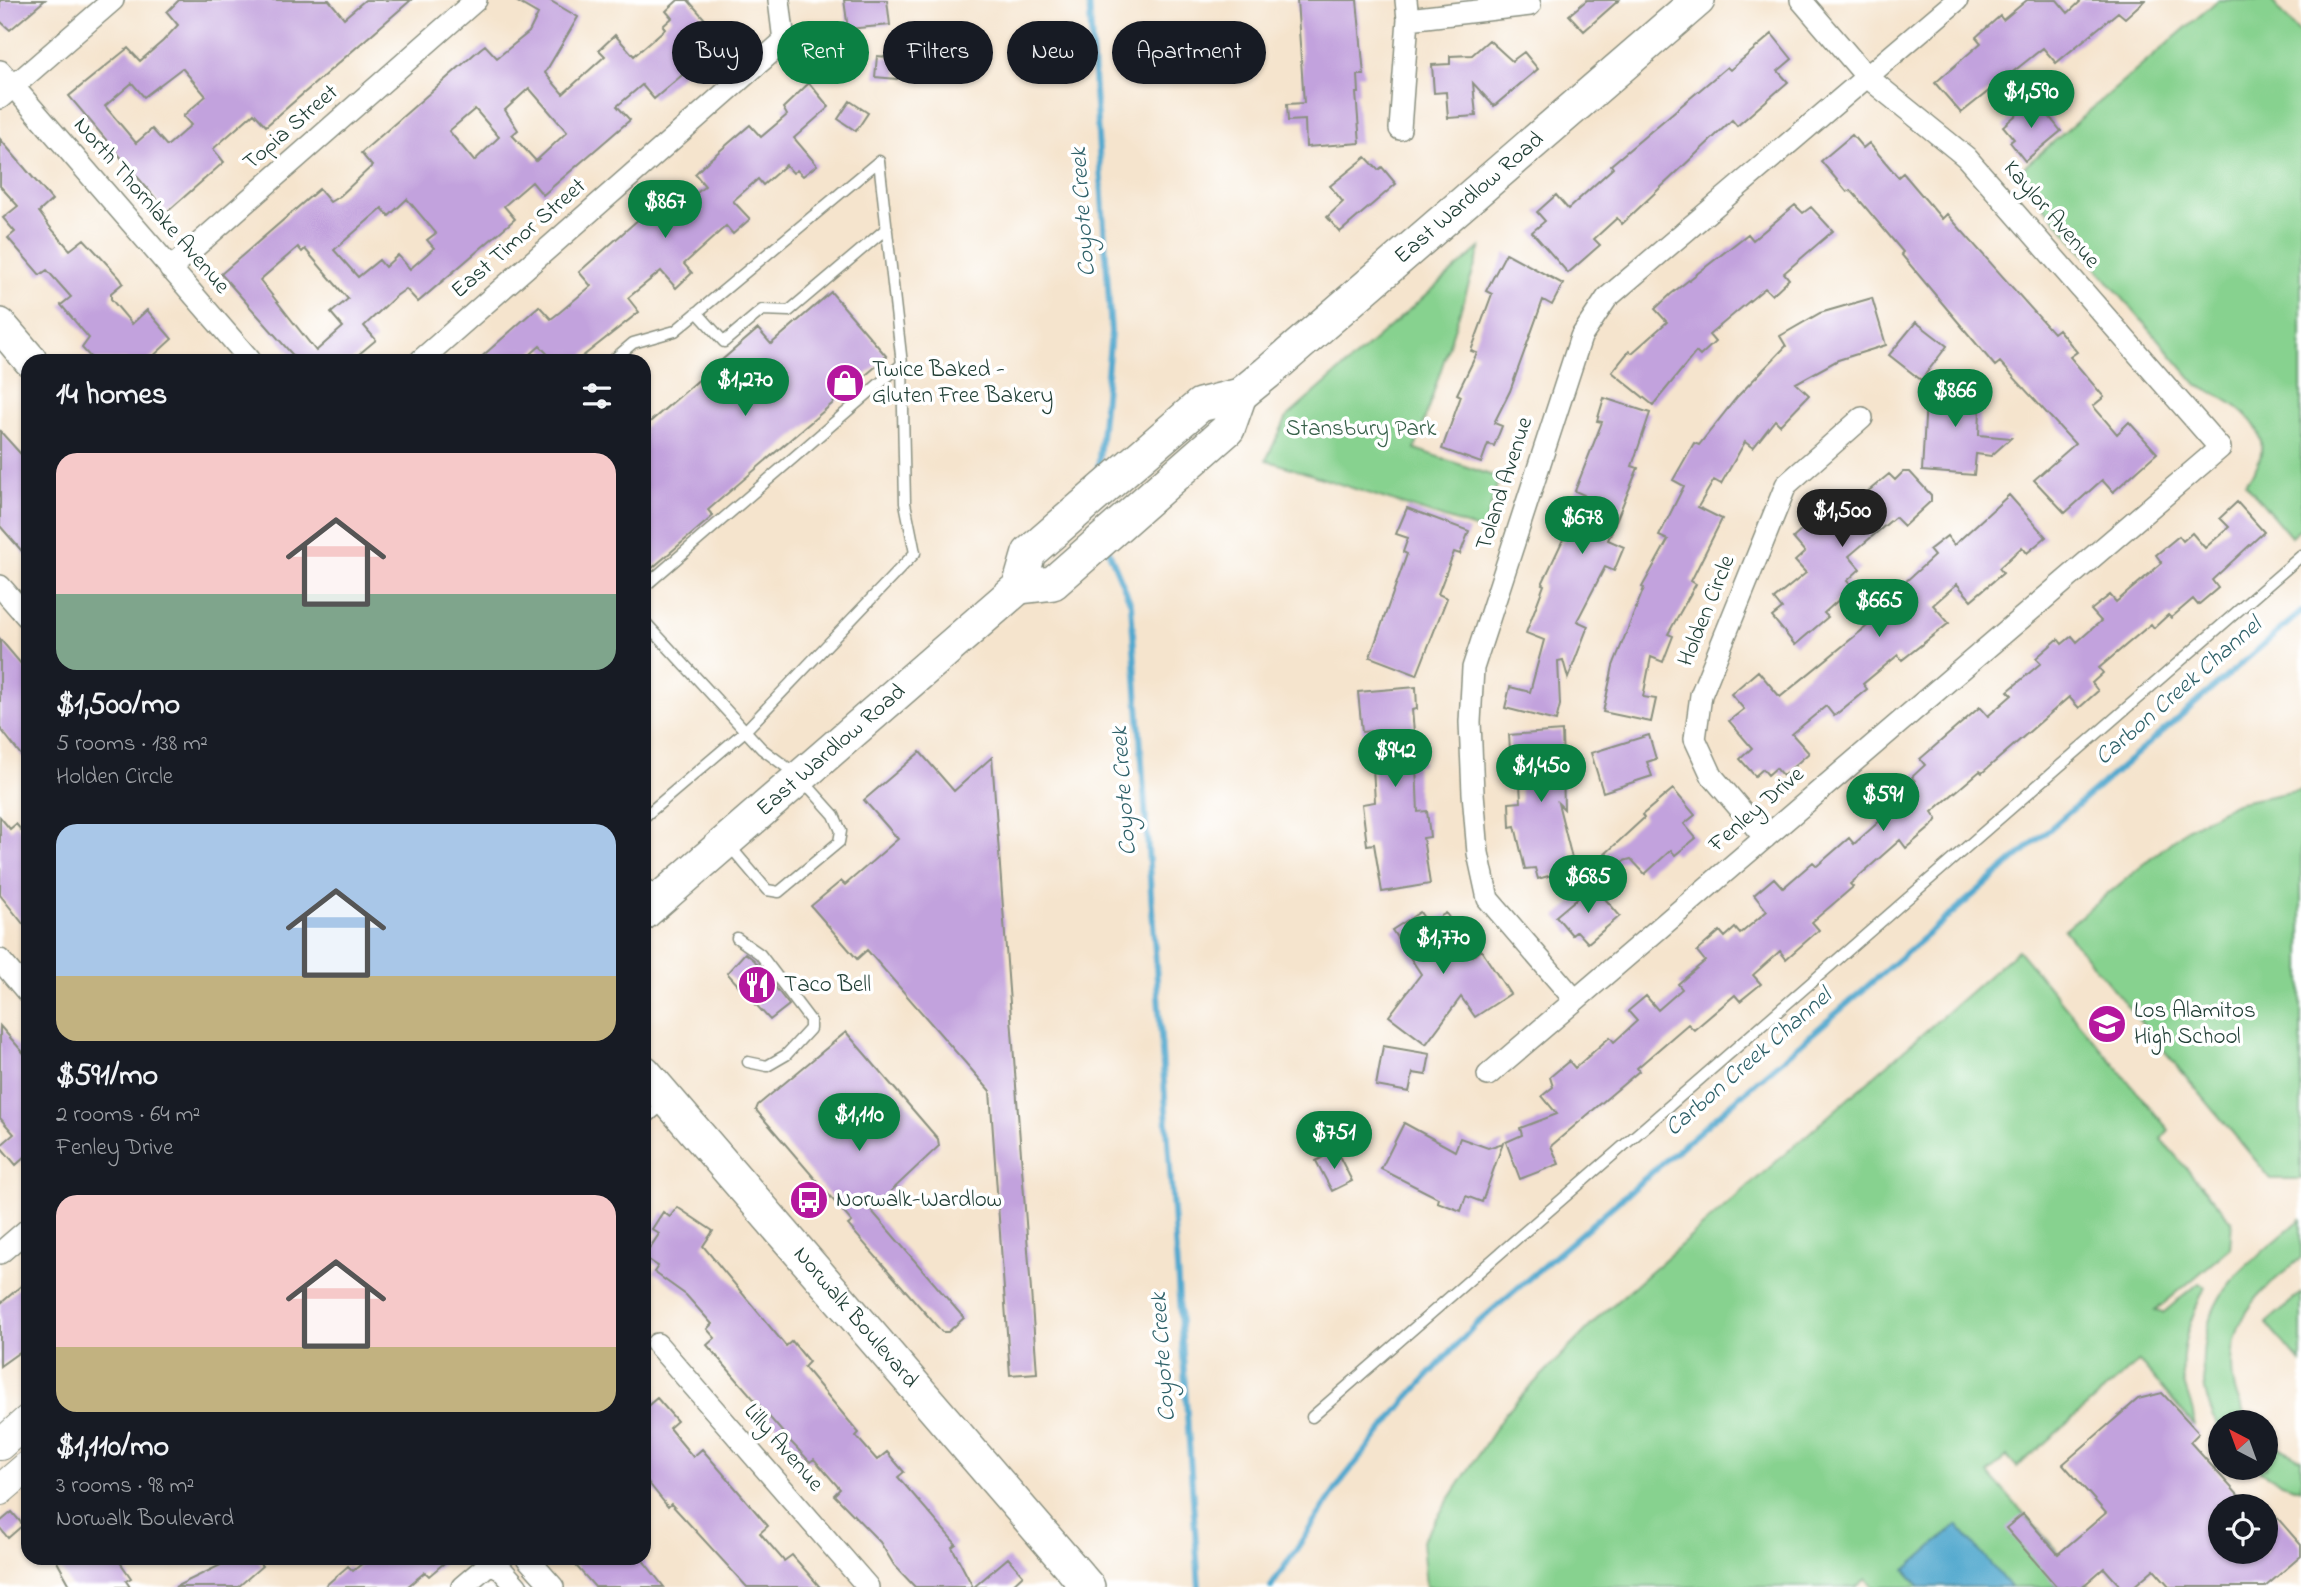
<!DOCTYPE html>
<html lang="en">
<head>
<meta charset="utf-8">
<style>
	body { margin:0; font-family:"Indie Flower",sans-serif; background:#20242c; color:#f1f3f6; height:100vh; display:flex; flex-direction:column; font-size:26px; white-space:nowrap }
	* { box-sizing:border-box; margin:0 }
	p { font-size:23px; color:#9ea1a6 }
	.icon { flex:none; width:38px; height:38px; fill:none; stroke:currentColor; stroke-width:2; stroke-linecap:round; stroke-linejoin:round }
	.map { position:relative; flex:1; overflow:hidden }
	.details { position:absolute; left:21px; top:354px; width:630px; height:1211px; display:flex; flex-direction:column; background:#171b24; border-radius:21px; box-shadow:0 2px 5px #0004 }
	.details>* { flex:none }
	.guide { position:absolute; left:672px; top:21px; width:665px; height:63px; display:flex; gap:14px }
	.needle { width:46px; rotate:319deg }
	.buttons { position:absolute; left:2208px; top:1410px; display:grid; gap:14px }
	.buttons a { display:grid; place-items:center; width:70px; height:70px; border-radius:50%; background:#171b24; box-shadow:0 2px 5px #0004; font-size:35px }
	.price { position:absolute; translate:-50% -60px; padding:0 16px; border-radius:24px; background:#0b8043; color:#fff; font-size:23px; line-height:46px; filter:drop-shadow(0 2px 4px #0008) }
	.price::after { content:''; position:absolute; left:50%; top:42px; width:21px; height:16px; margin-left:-10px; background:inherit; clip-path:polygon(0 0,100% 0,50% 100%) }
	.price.on { background:#222; color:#fff }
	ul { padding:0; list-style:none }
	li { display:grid; align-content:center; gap:14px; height:371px; padding:0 35px }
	li span { display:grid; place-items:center; height:217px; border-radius:21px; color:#555 }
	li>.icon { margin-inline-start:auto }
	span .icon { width:126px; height:126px; fill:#fffc; stroke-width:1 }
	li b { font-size:30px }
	h2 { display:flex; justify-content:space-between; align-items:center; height:84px; padding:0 35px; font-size:30px }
	.tag { padding:0 24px; border-radius:32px; background:#171b24; box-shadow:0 2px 5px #0004; font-size:24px; line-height:63px }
	.tag.on { background:#0b8043; color:#fff }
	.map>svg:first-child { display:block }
</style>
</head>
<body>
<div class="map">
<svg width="2301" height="1587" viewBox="0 0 2301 1587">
	<rect width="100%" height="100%" fill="#fff"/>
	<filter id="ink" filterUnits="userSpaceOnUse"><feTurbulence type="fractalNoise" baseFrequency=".0143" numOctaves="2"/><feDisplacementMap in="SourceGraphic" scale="14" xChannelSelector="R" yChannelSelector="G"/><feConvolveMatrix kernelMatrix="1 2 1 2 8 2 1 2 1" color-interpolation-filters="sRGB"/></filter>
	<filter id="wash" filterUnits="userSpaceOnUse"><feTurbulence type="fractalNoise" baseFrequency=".00686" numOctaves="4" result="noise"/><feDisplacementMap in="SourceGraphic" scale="28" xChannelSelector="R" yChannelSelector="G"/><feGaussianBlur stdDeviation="1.57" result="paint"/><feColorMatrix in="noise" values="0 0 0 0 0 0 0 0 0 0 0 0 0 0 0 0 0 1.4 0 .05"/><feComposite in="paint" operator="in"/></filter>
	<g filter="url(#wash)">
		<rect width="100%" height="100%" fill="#f5e4cd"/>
		<path fill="#87d28f" stroke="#538862" stroke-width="2" d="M2218 0H2271L2301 35V528L2291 537 2245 483C2287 436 2240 403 2198 386L2016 174Z
			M1481 247 1415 449 1499 478 1484 531 1266 460 1287 417Z
			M2301 790V1179H2271L2064 930 2188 828 2236 803Z
			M2018 950 2169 1130 2161 1139 2232 1221 2230 1248 2155 1311 2163 1313 2199 1283 2205 1287C2191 1317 2178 1349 2184 1383 2187 1395 2196 1414 2194 1425L2139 1361 2017 1467 2007 1456 1988 1473 2089 1587H1873L1866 1579 1856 1587H1426L1422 1541 1506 1412 1600 1316Z
			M2301 1219V1258C2286 1271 2269 1283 2257 1298 2227 1333 2223 1385 2251 1423H2221V1432C2192 1381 2197 1314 2240 1272 2259 1253 2281 1237 2301 1219Z
			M2301 1293V1363L2266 1323Z
			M2266 1440 2301 1459V1489L2282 1483 2255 1468H2266Z"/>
		<path fill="#51a8ce" stroke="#387281" stroke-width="2" d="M1957 1525 2010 1587H1920L1905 1570Z"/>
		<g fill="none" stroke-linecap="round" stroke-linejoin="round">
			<path stroke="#51a8ce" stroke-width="6" d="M1089 0 1111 332 1097 480
				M1107 547 1131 604 1199 1587
				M1271 1587 1343 1479 1407 1399 1475 1325 2301 612"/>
		</g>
		<g id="blocks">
			<path fill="#c2a2dd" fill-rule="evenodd" d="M0 0H45L10 30 0 21Z
				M179 0H329L344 18 365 0H411L266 126 254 113 213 149 224 162 167 212 69 96 128 48 140 61 163 41 178 25 167 12ZM182 68 206 96 183 116 191 125 167 146 152 129 136 143 105 106 132 83 144 97Z
				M514 0H549L578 17 545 73 563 94 605 56 599 50 615 35 634 56 665 29 663 26 672 18 666 11 678 0H688L710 25 695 39 708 53 654 99 642 85 617 106 630 120 543 195 532 182 504 206 515 219 418 302 406 289 396 296 364 326 376 340 352 360H297L221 274 319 189 330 202 340 196 372 166 361 153 480 49 485 45 497 58 529 32 538 14ZM529 88 567 132 536 161 512 135 518 130 505 110ZM475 109 499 137 474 161 449 131ZM407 199 436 233 427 240 434 248 410 269 398 255 385 267 379 260 358 277 334 250 382 208 389 216ZM298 247 302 252 305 249 348 299 331 313 343 327 316 351 260 280Z
				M844 0H887L890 25 848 29Z
				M1297 0H1357L1364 75H1358L1359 93H1356L1360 143 1306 147 1305 120 1288 121 1287 104 1304 103Z
				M1587 0H1619L1584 31 1569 15Z
				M2027 0H2057L2068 13 2082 0H2145L2125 18 2118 12 2056 63 2043 48 1961 113 1935 83 1981 43 1976 37 2000 16 2003 20Z
				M1772 34 1792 59 1778 71 1788 82 1737 126 1732 120 1622 224 1617 218 1594 239 1600 245 1568 273 1532 232 1545 221 1537 212 1556 195 1568 209 1613 168 1611 165 1727 67 1730 70Z
				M1489 40 1512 61 1524 52 1538 69 1494 106 1473 83 1476 116 1448 118 1446 92 1434 93 1432 65 1450 64V56L1472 55Z
				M877 56 898 58 897 79 875 77Z
				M809 83 829 107 794 138 817 165 803 176 797 170 793 173 786 165 763 185 758 179 733 201 750 219 733 234 726 226 684 264 692 273 676 288 661 271 628 298 639 312 578 360H553L540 346 524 360H478L539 306 551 319 560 312 591 286 579 272 658 202 664 199 675 212 705 186 695 174 708 161 750 125 761 137 787 115 783 108Z
				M2035 99 2061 131 2025 161 2010 142 2014 139 2003 126Z
				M850 101 868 113 856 131 838 119Z
				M1852 135 1863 148 1869 143 1898 177 1903 173 1942 219 1947 214 2053 333 2058 329 2077 352 2070 357 2104 397 2093 406 2117 434 2129 422 2157 453 2113 492 2102 480 2065 513 2034 480 2075 444 2000 362 1995 366 1901 254 1903 252 1851 190 1847 192 1821 161Z
				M0 139 52 200 39 212 50 227 70 250 84 239 120 278 123 283 111 293V299L132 324 147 310 172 339 149 360H93L82 348 89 338 61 305 71 297 47 270 40 275 8 238 15 232 3 218 18 206 0 186Z
				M1366 157 1378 170 1382 167 1396 184 1340 232 1327 217 1343 202 1330 186Z
				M1795 205 1803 213 1811 207 1833 231 1784 273 1789 279 1772 295 1765 288 1709 335 1715 342 1700 356 1696 352 1653 405 1612 372 1629 351 1632 353 1667 322 1655 309 1671 294 1748 234 1753 240Z
				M1506 253 1563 284 1552 305 1543 300 1510 391 1494 423 1502 426 1494 446 1488 444 1481 463 1442 449 1461 396 1457 394 1477 353 1471 351 1492 294 1486 291Z
				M831 292 887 357 708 510 713 516 644 575V427L758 329 771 344Z
				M1872 298 1886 345 1838 360 1796 383 1809 395 1780 425 1775 420 1753 448 1745 442 1721 484 1714 480 1698 507 1722 519 1691 581 1696 584 1668 634 1673 636 1663 662 1651 657 1643 697 1656 699 1651 722 1603 712 1613 666 1644 588 1642 587 1668 540 1659 536 1684 486 1673 480 1694 443 1699 445 1737 397 1786 346 1780 336 1820 313Z
				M1916 322 1947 346 1921 380 1889 355Z
				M1927 383 1981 384 1979 435 2011 438 1991 456 1976 454 1974 475 1922 471Z
				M1604 398 1650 413 1632 466 1638 468 1608 540 1624 547 1614 571 1605 567 1577 621 1588 626 1568 678 1563 660 1558 661 1560 705 1556 721 1505 708 1510 687 1530 692 1544 640 1526 633 1544 585 1542 584 1584 495 1575 491 1602 422 1597 421Z
				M0 431 28 462V558L0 526Z
				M1903 472H1910L1931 495V501L1904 526 1895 517 1849 556 1860 569 1847 581 1853 587 1824 613 1828 617 1795 645 1772 617 1782 609 1774 599 1806 573 1795 561 1805 552 1793 538 1820 514 1817 510 1837 493 1849 507 1889 474 1895 480Z
				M2009 495 2046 537 2027 553 2022 547 1999 568 2003 573 1971 600 1957 584 1933 605 1949 623 1902 660 1898 655 1863 684 1867 689 1834 716 1826 706 1792 734 1809 753 1783 776 1776 768 1768 775 1763 769 1755 776 1740 759 1752 748 1729 721 1744 709 1731 694 1758 671 1780 697 1899 600 1893 593 1934 556 1929 550 1947 536 1954 545Z
				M2237 502 2264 532 2212 580 2218 588 2198 605 2193 599 2171 618 2168 615 2154 628 2151 624 2099 668 2103 673 2092 683 2098 691 2079 708 2069 697 1982 773 1980 771 1932 812 1937 819 1931 827 1906 848 1900 840 1850 884 1853 887 1812 922 1819 930 1786 959 1780 951 1753 975 1761 984 1740 1001 1735 995 1694 1030 1688 1024 1637 1068 1639 1071 1551 1146 1559 1164 1520 1179 1506 1142 1522 1135 1520 1128 1557 1114 1542 1096 1553 1087 1550 1077 1569 1061 1575 1068 1610 1037 1614 1042 1637 1021 1628 1011 1646 996 1658 1010 1682 989 1678 984 1705 961 1697 951 1720 931 1725 937 1735 928 1740 934 1767 911 1754 895 1774 878 1783 888 1813 862 1817 866 1849 838 1854 844 1882 819 1877 813 1915 781 1912 777 1925 765 1920 759 1980 707 1988 716 2012 695 2008 691 2041 663 2036 658 2058 639 2062 644 2072 636 2077 642 2101 621 2091 610 2110 595 2116 602 2162 563 2156 555 2179 536 2183 541 2192 533 2205 548 2229 527 2220 518Z
				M1407 508 1469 531 1460 554 1454 552 1438 594 1447 598 1417 675 1370 657 1407 554 1403 552 1408 538 1396 534Z
				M0 639 28 672V764L0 728Z
				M1416 687 1417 709 1412 710 1415 742H1421L1422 765H1416L1418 812 1427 811 1430 837 1423 838 1430 884 1382 892 1374 844 1367 845 1362 804 1375 802 1371 731 1362 732 1358 692Z
				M1562 731 1564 809 1558 803 1576 874 1556 879 1555 874 1538 879 1535 868 1525 869 1515 826 1510 827 1509 803 1521 802 1519 764 1511 765 1509 735Z
				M1649 735 1656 759 1647 762 1652 776 1603 792 1591 753Z
				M920 752 954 791 992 757 1037 1373 1010 1375 990 1091 867 950 857 959 811 906 841 881 845 885 898 839 864 800Z
				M1673 789 1695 815 1684 824 1696 838 1675 855 1671 850 1645 874 1631 859 1613 864 1605 854 1644 818 1642 815Z
				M0 817 10 829 16 824 28 838V930L0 895Z
				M1593 885 1620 916 1588 943 1577 931 1572 935 1556 916Z
				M1420 912 1428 924 1446 913 1473 956 1481 950 1510 994 1475 1017 1461 997 1426 1044 1389 1016 1421 974 1392 930Z
				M745 953 754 960 789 1005 770 1020 727 973Z
				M0 1026 28 1058V1154L16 1165 0 1146 14 1134 0 1118Z
				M846 1032 938 1139 939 1146 871 1210 964 1318 948 1332H942L848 1225 852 1222 756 1110 758 1105Z
				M1383 1046 1430 1054 1426 1075 1413 1073 1409 1092 1376 1086Z
				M1404 1123 1455 1151 1460 1138 1488 1148 1503 1143 1482 1202 1466 1196 1461 1211 1437 1202 1438 1198 1381 1169Z
				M1336 1150 1352 1181 1332 1191 1316 1161Z
				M677 1207 713 1231 703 1246 786 1346 792 1341 809 1362 804 1367 859 1433 856 1436 877 1460 887 1452 904 1472 898 1477 956 1544 952 1547 973 1587H915L894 1565 880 1542 834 1495 840 1489 814 1459 810 1462 791 1442 707 1345 715 1338 707 1329 712 1324 686 1295 654 1272 658 1266 644 1257 659 1234 652 1229 663 1212 670 1217Z
				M28 1280V1346L0 1366V1304Z
				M2162 1393 2199 1433 2190 1442 2249 1507H2221V1552H2266V1505L2301 1545V1556L2265 1587H2170L2154 1569 2133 1587H2121L2104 1568 2082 1587H2057L2006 1528 2023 1514 2058 1554 2106 1513 2063 1464 2138 1399Z
				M657 1398 677 1421 669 1428 693 1457 702 1449 768 1526 760 1533 784 1561 792 1555 820 1587H747L671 1504 668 1507 644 1477V1409Z
				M12 1512 23 1525 8 1538 0 1528V1522Z
				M55 1558H117L131 1578 126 1581 130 1587H71Z
				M221 1558H255L262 1566 238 1587H175L225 1563Z
				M369 1558H450L429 1576 425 1572 407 1587H324L348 1566 353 1571Z
				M569 1558H641L664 1587H595Z
				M1008 1558 1023 1575 1010 1587H974Z"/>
		</g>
	</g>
	<g filter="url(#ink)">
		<use href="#blocks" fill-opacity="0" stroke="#8a9080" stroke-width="2"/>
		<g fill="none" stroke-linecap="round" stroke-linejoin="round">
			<defs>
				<path id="lane" d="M697 312 724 342 762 310 789 311 887 228
					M613 360 633 343 675 331 879 161 902 364 644 587
					M644 621 762 749 800 777 834 815 841 831 839 842 779 892 767 890 728 844
					M644 817 745 731 915 553 905 503 902 364
					M644 881 658 897
					M737 938 760 954 810 1020V1029L786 1055 767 1066 748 1062
					M644 1121 666 1102
					M1312 1417 2301 556"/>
				<path id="street" d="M1408 19 1530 5
					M0 71 250 360
					M0 98 113 0
					M1400 129 1408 19 1406 0
					M170 269 476 0
					M421 360 784 41 779 0
					M0 586 28 618
					M1765 838 1712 776 1695 739 1701 695 1786 485 1862 418
					M0 960 28 993
					M1575 1000 1488 899 1478 853 1473 793 1470 722 1473 668 1581 337 1607 298 1957 0
					M1488 1075 2220 448 1966 157 1866 76 1801 0
					M0 1253 28 1229
					M657 1344 868 1587
					M491 1558 517 1587
					M527 1558 553 1587
					M462 1587 496 1558"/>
				<path id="secondary" d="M0 1445 28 1420
					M0 1490 28 1466"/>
				<g id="primary">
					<path d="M0 325 30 360"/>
					<path d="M1019 587 1053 583 1228 429 1240 395"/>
					<path id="s1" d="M644 913 1019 587 1029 553 1200 405 1240 395 1267 373 1698 0"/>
					<path id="s2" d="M644 1072 1088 1587"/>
				</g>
			</defs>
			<use href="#lane" stroke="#8a9080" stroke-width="13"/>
			<use href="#street" stroke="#8a9080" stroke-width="24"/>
			<use href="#secondary" stroke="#8a9080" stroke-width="32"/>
			<use href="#primary" stroke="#8a9080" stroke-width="36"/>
			<use href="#lane" stroke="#fff" stroke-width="10"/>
			<use href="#street" stroke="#fff" stroke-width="21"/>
			<use href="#secondary" stroke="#fff" stroke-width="30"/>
			<use href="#primary" stroke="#fff" stroke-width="33"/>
		</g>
	</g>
	<defs>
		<symbol id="shop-disc" viewBox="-11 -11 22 22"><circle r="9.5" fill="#b5179e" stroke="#fff"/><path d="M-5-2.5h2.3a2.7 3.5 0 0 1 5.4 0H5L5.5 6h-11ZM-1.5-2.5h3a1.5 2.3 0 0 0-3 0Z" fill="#fff"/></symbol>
		<symbol id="restaurant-disc" viewBox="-11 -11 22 22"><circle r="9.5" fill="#b5179e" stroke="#fff"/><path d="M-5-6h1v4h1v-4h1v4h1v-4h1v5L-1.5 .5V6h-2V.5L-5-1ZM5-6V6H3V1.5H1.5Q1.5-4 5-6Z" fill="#fff"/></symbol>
		<symbol id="school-disc" viewBox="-11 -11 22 22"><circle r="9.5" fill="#b5179e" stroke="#fff"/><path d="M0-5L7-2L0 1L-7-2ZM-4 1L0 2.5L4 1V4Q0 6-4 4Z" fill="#fff"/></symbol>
		<symbol id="bus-disc" viewBox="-11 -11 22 22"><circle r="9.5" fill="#b5179e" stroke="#fff"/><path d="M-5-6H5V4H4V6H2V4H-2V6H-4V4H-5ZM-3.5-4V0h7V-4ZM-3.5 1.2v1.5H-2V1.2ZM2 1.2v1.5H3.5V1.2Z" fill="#fff"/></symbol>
	</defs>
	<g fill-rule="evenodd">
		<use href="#shop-disc" x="823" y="361" width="44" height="44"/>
		<use href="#restaurant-disc" x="735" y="963" width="44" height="44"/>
		<use href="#school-disc" x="2085" y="1002" width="44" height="44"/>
		<use href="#bus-disc" x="787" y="1178" width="44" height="44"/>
	</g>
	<g text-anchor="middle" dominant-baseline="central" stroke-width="7" stroke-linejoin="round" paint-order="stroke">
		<g font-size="23" fill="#1f3d34" stroke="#fff">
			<text transform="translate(291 128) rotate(-41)">Topia Street</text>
			<text stroke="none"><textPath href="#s1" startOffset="1102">East Wardlow Road</textPath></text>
			<text transform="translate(151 206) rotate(49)">North Thornlake Avenue</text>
			<text transform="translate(2051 215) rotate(49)">Kaylor Avenue</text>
			<text transform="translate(519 239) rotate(-41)">East Timor Street</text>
			<text transform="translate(1505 484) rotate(-72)">Toland Avenue</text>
			<text transform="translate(1707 611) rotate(-68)">Holden Circle</text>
			<text stroke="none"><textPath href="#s1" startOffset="248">East Wardlow Road</textPath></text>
			<text transform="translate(1757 810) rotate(-41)">Fenley Drive</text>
			<text stroke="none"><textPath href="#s2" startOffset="324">Norwalk Boulevard</textPath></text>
			<text transform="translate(783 1448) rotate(49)">Lilly Avenue</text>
		</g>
		<g font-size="23" fill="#1f3d34" stroke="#fff" text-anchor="start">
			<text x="872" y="370">Twice Baked -<tspan x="872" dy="26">Gluten Free Bakery</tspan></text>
			<text x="784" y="985">Taco Bell</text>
			<text x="2134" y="1011">Los Alamitos<tspan x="2134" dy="26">High School</tspan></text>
			<text x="836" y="1200">Norwalk-Wardlow</text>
		</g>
		<g font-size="23" fill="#39624b" stroke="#fff">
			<text x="1361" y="429">Stansbury Park</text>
		</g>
		<g font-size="24" font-style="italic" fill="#30626a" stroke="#fff">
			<text transform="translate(1084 212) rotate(-94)">Coyote Creek</text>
			<text transform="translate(2179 692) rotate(-41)">Carbon Creek Channel</text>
			<text transform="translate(1125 791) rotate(-94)">Coyote Creek</text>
			<text transform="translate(1749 1063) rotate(-41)">Carbon Creek Channel</text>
			<text transform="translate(1164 1357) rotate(-94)">Coyote Creek</text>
		</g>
	</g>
</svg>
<div class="buttons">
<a><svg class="needle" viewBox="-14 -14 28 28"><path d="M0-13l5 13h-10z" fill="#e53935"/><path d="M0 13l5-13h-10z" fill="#9ea1a6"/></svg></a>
<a><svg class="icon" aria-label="locate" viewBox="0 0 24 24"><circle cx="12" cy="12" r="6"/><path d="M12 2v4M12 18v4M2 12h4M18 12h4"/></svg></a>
</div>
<b class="price" style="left:2031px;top:130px">$1,590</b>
<b class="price" style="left:665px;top:240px">$867</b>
<b class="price" style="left:745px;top:418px">$1,270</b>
<b class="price" style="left:1955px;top:429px">$866</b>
<b class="price on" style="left:1842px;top:549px">$1,500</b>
<b class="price" style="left:1582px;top:556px">$678</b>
<b class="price" style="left:1879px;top:639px">$665</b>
<b class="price" style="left:1395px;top:789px">$942</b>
<b class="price" style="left:1541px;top:804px">$1,450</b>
<b class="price" style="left:1883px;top:833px">$591</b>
<b class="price" style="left:1588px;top:915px">$685</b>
<b class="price" style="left:1443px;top:976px">$1,770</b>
<b class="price" style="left:859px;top:1153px">$1,110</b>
<b class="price" style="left:1334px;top:1171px">$751</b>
<div class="guide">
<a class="tag">Buy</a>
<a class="tag on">Rent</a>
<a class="tag">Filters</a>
<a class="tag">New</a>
<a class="tag">Apartment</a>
</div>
<section class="details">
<h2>14 homes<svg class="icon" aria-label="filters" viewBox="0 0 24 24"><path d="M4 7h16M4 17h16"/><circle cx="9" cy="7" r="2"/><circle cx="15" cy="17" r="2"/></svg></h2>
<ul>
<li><span style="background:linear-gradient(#f6c9c9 65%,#7fa58c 0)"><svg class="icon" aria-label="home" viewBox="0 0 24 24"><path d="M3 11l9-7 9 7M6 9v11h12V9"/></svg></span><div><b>$1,500/mo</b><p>5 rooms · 138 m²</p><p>Holden Circle</p></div></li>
<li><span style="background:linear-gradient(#a9c7e8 70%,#c2b280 0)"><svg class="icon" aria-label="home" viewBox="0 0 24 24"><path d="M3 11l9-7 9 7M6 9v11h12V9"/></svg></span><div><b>$591/mo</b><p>2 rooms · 64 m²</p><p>Fenley Drive</p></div></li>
<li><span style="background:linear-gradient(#f6c9c9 70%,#c2b280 0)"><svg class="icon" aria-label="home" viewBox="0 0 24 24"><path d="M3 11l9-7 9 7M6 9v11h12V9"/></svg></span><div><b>$1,110/mo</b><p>3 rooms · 98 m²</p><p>Norwalk Boulevard</p></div></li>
</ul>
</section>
</div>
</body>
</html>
